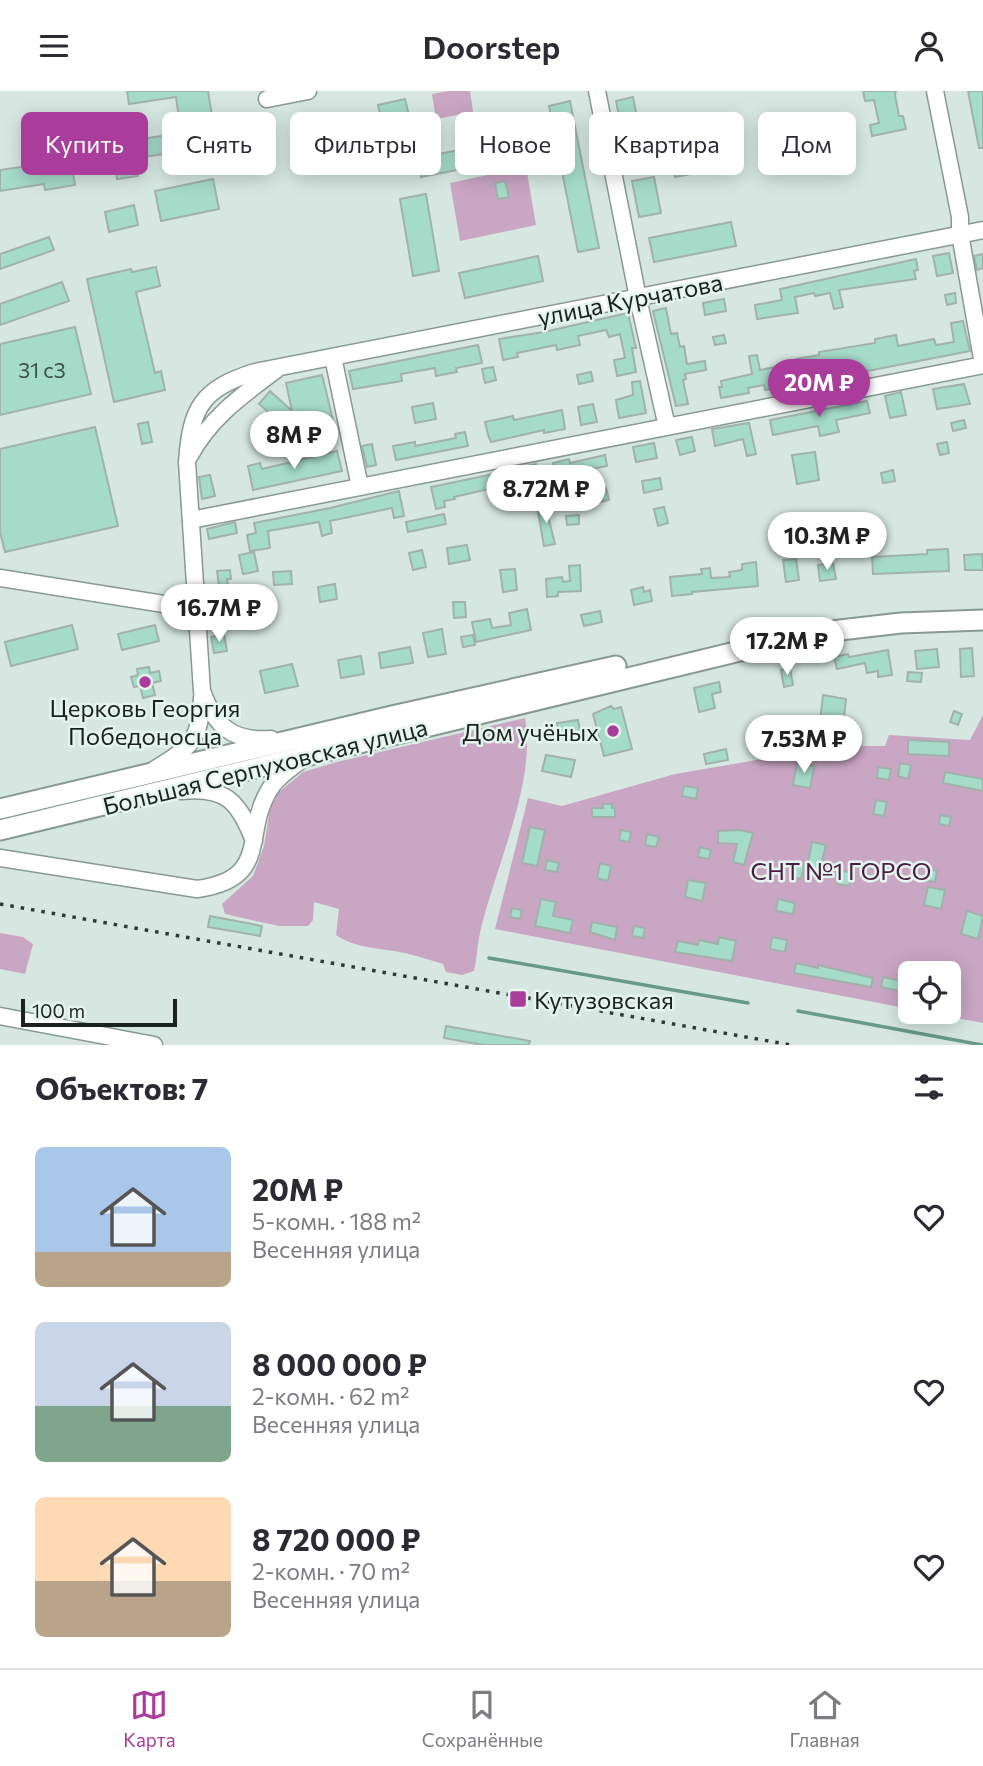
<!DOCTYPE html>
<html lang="ru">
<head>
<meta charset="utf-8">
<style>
	body { margin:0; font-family:Commissioner,sans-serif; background:#f2f2f3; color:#2b2b33; height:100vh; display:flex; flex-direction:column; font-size:26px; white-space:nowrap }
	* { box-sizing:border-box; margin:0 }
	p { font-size:23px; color:#7c7c81 }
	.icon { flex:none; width:38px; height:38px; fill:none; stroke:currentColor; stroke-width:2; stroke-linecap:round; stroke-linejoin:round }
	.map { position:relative; height:954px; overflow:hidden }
	.side { display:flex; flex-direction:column; background:#fff; flex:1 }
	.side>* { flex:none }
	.top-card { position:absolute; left:21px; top:21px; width:942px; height:63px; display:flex; gap:14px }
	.tools { position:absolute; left:898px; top:870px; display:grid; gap:14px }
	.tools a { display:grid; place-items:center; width:63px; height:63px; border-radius:10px; background:#fff; box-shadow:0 4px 18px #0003; font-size:35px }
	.scale { position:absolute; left:21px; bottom:18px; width:156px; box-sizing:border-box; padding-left:7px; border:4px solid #1b211f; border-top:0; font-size:19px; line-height:24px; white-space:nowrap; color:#1b211f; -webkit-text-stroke:5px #e3f5ee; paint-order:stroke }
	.price { position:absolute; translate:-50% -60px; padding:0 16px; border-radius:24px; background:#fff; color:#222; font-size:23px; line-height:46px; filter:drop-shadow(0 2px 4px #0008) }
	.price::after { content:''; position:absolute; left:50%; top:42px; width:21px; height:16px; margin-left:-10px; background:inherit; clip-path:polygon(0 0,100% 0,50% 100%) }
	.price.selected { background:#aa3d9b; color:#fff }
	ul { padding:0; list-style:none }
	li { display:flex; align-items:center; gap:21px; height:175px; padding:0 35px }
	li span { display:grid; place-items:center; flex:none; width:196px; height:140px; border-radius:10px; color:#555 }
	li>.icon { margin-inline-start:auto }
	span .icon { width:84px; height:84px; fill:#fffc; stroke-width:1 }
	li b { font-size:30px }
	h2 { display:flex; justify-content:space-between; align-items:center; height:84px; padding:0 35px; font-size:30px }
	.pill { padding:0 24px; border-radius:10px; background:#fff; box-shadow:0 4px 18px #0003; font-size:24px; line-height:63px }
	.pill.selected { background:#aa3d9b; color:#fff }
	header { display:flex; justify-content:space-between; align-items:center; height:91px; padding:0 35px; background:#fff; font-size:32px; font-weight:600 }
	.tab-bar { display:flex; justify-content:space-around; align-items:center; height:98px; border-top:2px solid #e1e1e2; background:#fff; font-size:19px; color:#7c7c81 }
	.tab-bar a { display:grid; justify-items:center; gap:4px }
	.tab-bar .selected { color:#aa3d9b }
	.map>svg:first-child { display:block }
</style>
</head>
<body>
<header><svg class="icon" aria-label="menu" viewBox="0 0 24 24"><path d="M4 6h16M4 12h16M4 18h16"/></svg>Doorstep<svg class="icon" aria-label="person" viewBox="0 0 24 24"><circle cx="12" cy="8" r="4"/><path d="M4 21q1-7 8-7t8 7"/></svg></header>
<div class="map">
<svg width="983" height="954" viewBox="0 0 983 954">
	<rect width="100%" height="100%" fill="#d6e7e1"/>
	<path fill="#c9a6c2" d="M448 0H470L473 21 436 28 432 3Z
		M526 76 536 134 460 150 450 92Z
		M983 624V932L923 921 948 920V882H910V918L495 838 528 707 562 715 675 683 839 655H885L889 644 970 649Z
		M525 627C537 692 494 778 480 842 477 855 477 867 474 880L462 884 446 881 443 873C430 869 418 865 405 862 382 857 356 858 336 844L339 818 314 811 313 829 308 835H279L225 823 222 813 253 785 264 755 270 718 278 702 303 681 337 671Z
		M0 842 23 846 33 853 25 883 0 878Z"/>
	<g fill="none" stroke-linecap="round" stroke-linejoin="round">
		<path stroke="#669b8a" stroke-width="3.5" d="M489 867 748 912
			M798 920 982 954"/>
	</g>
	<path fill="#a5dbc9" stroke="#a1b2ac" stroke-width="2" d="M127 0H208L217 56 135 67 138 85 117 88 114 69 72 75 75 94 45 99 44 93 0 100V79L41 73 40 63 110 53 109 44 127 41 128 50 181 42 176 6 129 13Z
		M863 0H896L895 4 899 25H903L906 38 872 45 870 34 879 32 874 9 865 10Z
		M968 0H983V57H979Z
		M633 6 641 47 624 51 616 10Z
		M405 8 415 50 387 56 378 14Z
		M570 10 599 157 578 161 549 15Z
		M262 34 269 67 251 71 244 37Z
		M687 37 696 82 675 86 666 41Z
		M525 46 529 65 421 86 418 67Z
		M654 86 661 122 639 126 632 90Z
		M213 88 219 118 161 130 155 100Z
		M505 90 509 106 498 108 495 92Z
		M426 103 439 180 413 185 400 108Z
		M134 114 138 134 109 141 105 121Z
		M731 131 736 155 654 171 649 147Z
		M49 146 54 159 0 178V163Z
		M949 162 953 182 937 185 933 165Z
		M983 163V177L977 179 974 165Z
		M538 165 543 190 465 207 459 182Z
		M916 168 918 179 914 180 916 188 839 199 843 216 834 218 830 202 815 205 814 202 795 206 798 222 757 228 755 214 782 209 780 198Z
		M156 176 160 195 136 201 155 282 161 280 165 299 114 311 87 188 131 178 132 181Z
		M62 191 69 210 0 234V213Z
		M955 202 956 212 947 214 945 204Z
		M724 208 726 220 705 224 703 212Z
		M666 217 671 243 677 242 680 256 684 255 687 273 705 270 706 279 685 283 686 288 683 289 688 313 676 315 653 220Z
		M628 222 636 257H632L636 281 617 285 614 269 625 267 620 243 609 246 606 239 578 245 580 254 557 259 556 254 517 262 518 266 503 269 499 248 544 241Z
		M963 230 970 260 801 293 796 268 819 264V261L875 252V248L896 244 898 255 934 248 936 254 954 251 951 232Z
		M75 236 91 303 0 324V253Z
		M724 244 726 252 715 254 713 246Z
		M478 254 482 272 456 277 457 281 436 285 435 277 401 283 402 290 353 298 349 280Z
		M757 264 760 279 781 275 785 295 765 299 764 294 748 297 749 302 721 307 719 296H722L721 290 752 283 749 265Z
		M493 276 496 289 485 292 482 278Z
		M591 281 593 290 579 293 577 284Z
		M322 284 333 329 304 335 305 340 295 342 292 331 282 333 259 313 270 300 292 320 286 292Z
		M640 290 646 322 619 327 616 309 633 304 632 291Z
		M964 293 970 313 937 318 933 298Z
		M901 301 906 324 890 327 885 305Z
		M867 310 870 322 836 329 839 341 820 345 818 335 773 344 770 329Z
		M433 312 436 328 415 332 412 316Z
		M593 313 597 331 581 334 578 316Z
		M562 319 565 338 544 342V339L491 351 488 344 485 331 513 325 514 329Z
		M964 329 966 337 953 340 951 332Z
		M148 331 152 351 142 353 138 333Z
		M271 332 273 341 254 345 252 337Z
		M749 332 756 363 747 365 743 348 715 355 712 338Z
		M95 336 118 435 5 461 0 441V358Z
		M465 341 468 355 396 369 393 355 415 351V355L456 347 455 343Z
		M692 346 695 360 680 364 676 349Z
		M947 351 949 362 940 364 937 353Z
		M654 352 657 367 636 371 633 356Z
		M372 353 376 374 367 376 362 355Z
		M337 360 342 380 253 399 248 375 260 372 262 378Z
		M815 361 819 389 797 393 792 364Z
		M605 364 607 375 592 378 594 387 581 390 579 385 557 390 553 372 569 368 570 372Z
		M536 373 540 392 527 395 523 376Z
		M893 379 895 390 883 392 881 382Z
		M508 380 511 398 494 402 493 397 454 406 455 408 444 410 445 416 436 418 431 396Z
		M210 384 215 405 202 408 199 386Z
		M660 387 662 398 644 402 642 390Z
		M606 397 609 409 596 412 593 399Z
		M399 400 404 425 394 427 392 417 330 430 332 442 322 445 319 431 268 440 270 457 250 460 247 444 256 442 254 432 330 417Z
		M549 412 551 420 547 421 555 453 544 455 537 415Z
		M664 416 668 432 658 435 654 418Z
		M444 423 446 433 408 441 406 431Z
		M579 424V433L567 434 566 425Z
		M235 431 237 442 209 448 207 438Z
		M854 435 857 460 840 461 837 437Z
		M467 454 470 469 449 473 447 457Z
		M948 458 949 480 873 483 872 466 927 463V459Z
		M422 459 426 476 413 479 409 462Z
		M254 461 258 480 243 483 239 464Z
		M982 463 983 479H965L964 464Z
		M796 468 799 489 786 491 783 469Z
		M756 471 758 495 692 501V503L672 505 670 486 702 483 701 478 710 477 711 487 730 486 729 481 742 479V473Z
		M833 472 836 488 820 490 818 474Z
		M580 474 581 500 558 501V505L547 506 546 488 562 486 563 491 570 490 569 475Z
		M515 478 517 499 503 501 500 479Z
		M230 479 231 488H227L231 520 215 521 214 495H219L217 480Z
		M291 480 292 493 274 494 273 481Z
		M335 493 337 508 320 511 318 496Z
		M643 496 644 501 650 499 652 510 634 514 631 499Z
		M453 511H465L466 526 454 527Z
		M527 518 531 539 476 551 472 531 490 528 492 537 511 534 509 522Z
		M600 520 602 531 584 535 581 524Z
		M72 534 78 558 11 575 5 551Z
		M155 534 159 550 122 559 118 543Z
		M442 538 446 563 428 566 423 542Z
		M224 543 227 560 214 562 211 546Z
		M473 544 475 554 463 556 461 546Z
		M410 556 413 572 381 577 379 562Z
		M972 557 974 585 961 586 960 558Z
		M937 558 939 576 917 578 915 560Z
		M888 559 892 584 878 586V580L867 582 865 572 837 578 834 566 848 563 849 566Z
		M361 565 364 583 341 587 338 569Z
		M292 573 298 595 265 602 260 580Z
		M149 576 150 582 159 580 161 590 152 592 155 604 143 607 140 595 134 596 131 586 138 584 137 578Z
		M790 577 793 594 784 596 781 579Z
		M908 581 922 582 921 591 907 590Z
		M719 591 721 601 712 603 715 617 699 621 694 597Z
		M823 604 846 608 842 643 819 640Z
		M611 615 614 618 621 616 632 658 604 665 593 623Z
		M954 620 962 623 958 634 950 631Z
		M578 629 581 645 560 648 557 632Z
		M908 649 949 651V665L908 663Z
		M726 658 728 669 706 673 704 663Z
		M546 664 575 669 571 686 542 680Z
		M797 672 814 675 810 697 793 694Z
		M900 672 911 674 908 688 898 685Z
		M878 676 891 678 889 689 877 687Z
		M945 681 983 688V700L943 692Z
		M684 695 698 697 696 708 682 705Z
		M876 709 887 711 884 725 873 723Z
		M603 713H612V717H615V726H592V717H603Z
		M940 724 951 726 949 735 939 733Z
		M530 736 545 739 537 775 522 772Z
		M621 739 631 741 629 751 619 749Z
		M740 739 753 742 744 774 733 771 737 753 718 752V740Z
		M647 743 659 746 656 756 645 754Z
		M812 751 826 754 818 784 806 782Z
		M700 756 711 759 709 768 698 766Z
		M547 769 559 772 557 781 545 779Z
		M600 772 611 775 608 790 597 787Z
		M796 773 804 775 801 788 793 786Z
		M926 778 937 780 935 791 924 789Z
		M840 779 852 782 849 795 837 793Z
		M688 789 706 792 702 810 685 806Z
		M928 796 945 799 941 818 924 814Z
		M541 808 556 811 553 825 573 829 570 842 535 835Z
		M778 808 795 812 793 823 776 820Z
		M512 817 522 819 520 828 510 826Z
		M967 820 983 825 978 848 961 843Z
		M210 825 262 835 260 845 208 836Z
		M592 831 617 836 615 849 590 841Z
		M634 835 645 837 643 847 632 845Z
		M719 846 736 850 732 870 675 861 678 850 698 854 699 849 718 853Z
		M772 846 787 849 785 861 770 858Z
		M796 872 818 877V874L873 887 871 896 794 882Z
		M883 886 910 892V902L881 896Z
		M446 935 530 950 529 954H483L444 947Z"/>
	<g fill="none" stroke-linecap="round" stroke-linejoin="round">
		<defs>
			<path id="minor" d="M597 0 638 207 667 336
				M935 0 960 126V143L983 273
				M267 8 308 0
				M333 266 360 396
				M189 366C210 327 241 305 276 279
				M191 429 983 274
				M0 487 170 514 196 512
				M271 648C232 651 215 635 202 600L187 371C191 317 201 298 255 281L983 139
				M155 678C191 656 200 650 202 606
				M181 700C226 695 239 711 254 750
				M0 767 197 798C270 788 243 745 268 701 276 686 292 677 304 667
				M0 925 154 954"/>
			<path id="major" d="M0 718 392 625 616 575
				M0 739 814 542 901 532 983 529"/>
		</defs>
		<use href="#minor" stroke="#889892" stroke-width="19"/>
		<use href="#major" stroke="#889892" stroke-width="23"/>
		<use href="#minor" stroke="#fff" stroke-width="16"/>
		<use href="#major" stroke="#fff" stroke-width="19"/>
		<path stroke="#313836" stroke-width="3.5" stroke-dasharray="3.5 7" stroke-linecap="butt" d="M0 813 791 954"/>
	</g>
	<g fill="#aa3d9b" stroke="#e3f5ee" stroke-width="2.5">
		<circle cx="145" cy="591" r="7"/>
		<circle cx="613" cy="640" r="7"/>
		<rect x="509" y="899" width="18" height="18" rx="3.5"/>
	</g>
	<g text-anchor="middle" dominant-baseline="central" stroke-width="5" stroke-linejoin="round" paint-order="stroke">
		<g font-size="21" fill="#3e504a">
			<text x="42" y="278">31 с3</text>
		</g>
		<g font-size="24" fill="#1b211f" stroke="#e3f5ee">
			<text transform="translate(630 208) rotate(-11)">улица Курчатова</text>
			<text transform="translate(265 675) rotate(-14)">Большая Серпуховская улица</text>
		</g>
		<g font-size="24" fill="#1b211f" stroke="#e3f5ee">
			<text x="145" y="616">Церковь Георгия<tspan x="145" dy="28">Победоносца</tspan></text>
			<text x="599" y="640" text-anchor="end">Дом учёных</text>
			<text x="534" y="908" text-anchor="start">Кутузовская</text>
		</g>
		<g font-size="24" fill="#4a1b43" stroke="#e3f5ee">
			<text x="841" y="779">СНТ №1 ГОРСО</text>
		</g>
	</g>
</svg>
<div class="tools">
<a><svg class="icon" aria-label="locate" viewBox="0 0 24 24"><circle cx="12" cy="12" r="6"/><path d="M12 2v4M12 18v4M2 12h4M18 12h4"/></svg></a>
</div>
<div class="scale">100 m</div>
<b class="price selected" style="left:819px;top:328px">20M ₽</b>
<b class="price" style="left:294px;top:380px">8M ₽</b>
<b class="price" style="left:546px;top:434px">8.72M ₽</b>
<b class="price" style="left:827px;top:481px">10.3M ₽</b>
<b class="price" style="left:219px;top:553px">16.7M ₽</b>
<b class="price" style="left:787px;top:586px">17.2M ₽</b>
<b class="price" style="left:804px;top:684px">7.53M ₽</b>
<div class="top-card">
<a class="pill selected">Купить</a>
<a class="pill">Снять</a>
<a class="pill">Фильтры</a>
<a class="pill">Новое</a>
<a class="pill">Квартира</a>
<a class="pill">Дом</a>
</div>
</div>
<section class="side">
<h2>Объектов: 7<svg class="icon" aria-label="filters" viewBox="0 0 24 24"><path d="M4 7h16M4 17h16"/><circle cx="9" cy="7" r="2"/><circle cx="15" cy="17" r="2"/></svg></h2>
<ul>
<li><span style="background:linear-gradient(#a9c7e8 75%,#b9a48a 0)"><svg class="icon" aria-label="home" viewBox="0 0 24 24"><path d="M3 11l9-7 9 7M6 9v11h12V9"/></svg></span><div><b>20M ₽</b><p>5-комн. · 188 m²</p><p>Весенняя улица</p></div><svg class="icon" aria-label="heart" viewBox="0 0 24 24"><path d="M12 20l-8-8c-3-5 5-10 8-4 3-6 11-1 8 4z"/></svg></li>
<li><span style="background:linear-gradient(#c9d6e8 60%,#7fa58c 0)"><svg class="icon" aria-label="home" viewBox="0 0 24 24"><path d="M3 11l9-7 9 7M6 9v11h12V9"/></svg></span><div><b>8 000 000 ₽</b><p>2-комн. · 62 m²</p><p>Весенняя улица</p></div><svg class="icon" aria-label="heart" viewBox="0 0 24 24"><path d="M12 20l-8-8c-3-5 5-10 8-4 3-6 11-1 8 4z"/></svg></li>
<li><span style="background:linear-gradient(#ffd9b3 60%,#b9a48a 0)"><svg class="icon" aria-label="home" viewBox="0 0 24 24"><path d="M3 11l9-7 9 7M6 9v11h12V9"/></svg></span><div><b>8 720 000 ₽</b><p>2-комн. · 70 m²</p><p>Весенняя улица</p></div><svg class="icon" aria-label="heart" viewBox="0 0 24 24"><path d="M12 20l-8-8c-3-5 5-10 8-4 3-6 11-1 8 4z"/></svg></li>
</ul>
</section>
<nav class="tab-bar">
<a class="selected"><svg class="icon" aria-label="map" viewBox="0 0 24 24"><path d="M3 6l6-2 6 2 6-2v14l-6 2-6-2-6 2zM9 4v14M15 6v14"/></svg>Карта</a>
<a><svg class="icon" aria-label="saved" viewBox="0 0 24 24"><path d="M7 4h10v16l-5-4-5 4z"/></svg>Сохранённые</a>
<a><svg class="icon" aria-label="home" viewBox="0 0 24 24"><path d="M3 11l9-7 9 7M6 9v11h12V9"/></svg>Главная</a>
</nav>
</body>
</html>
